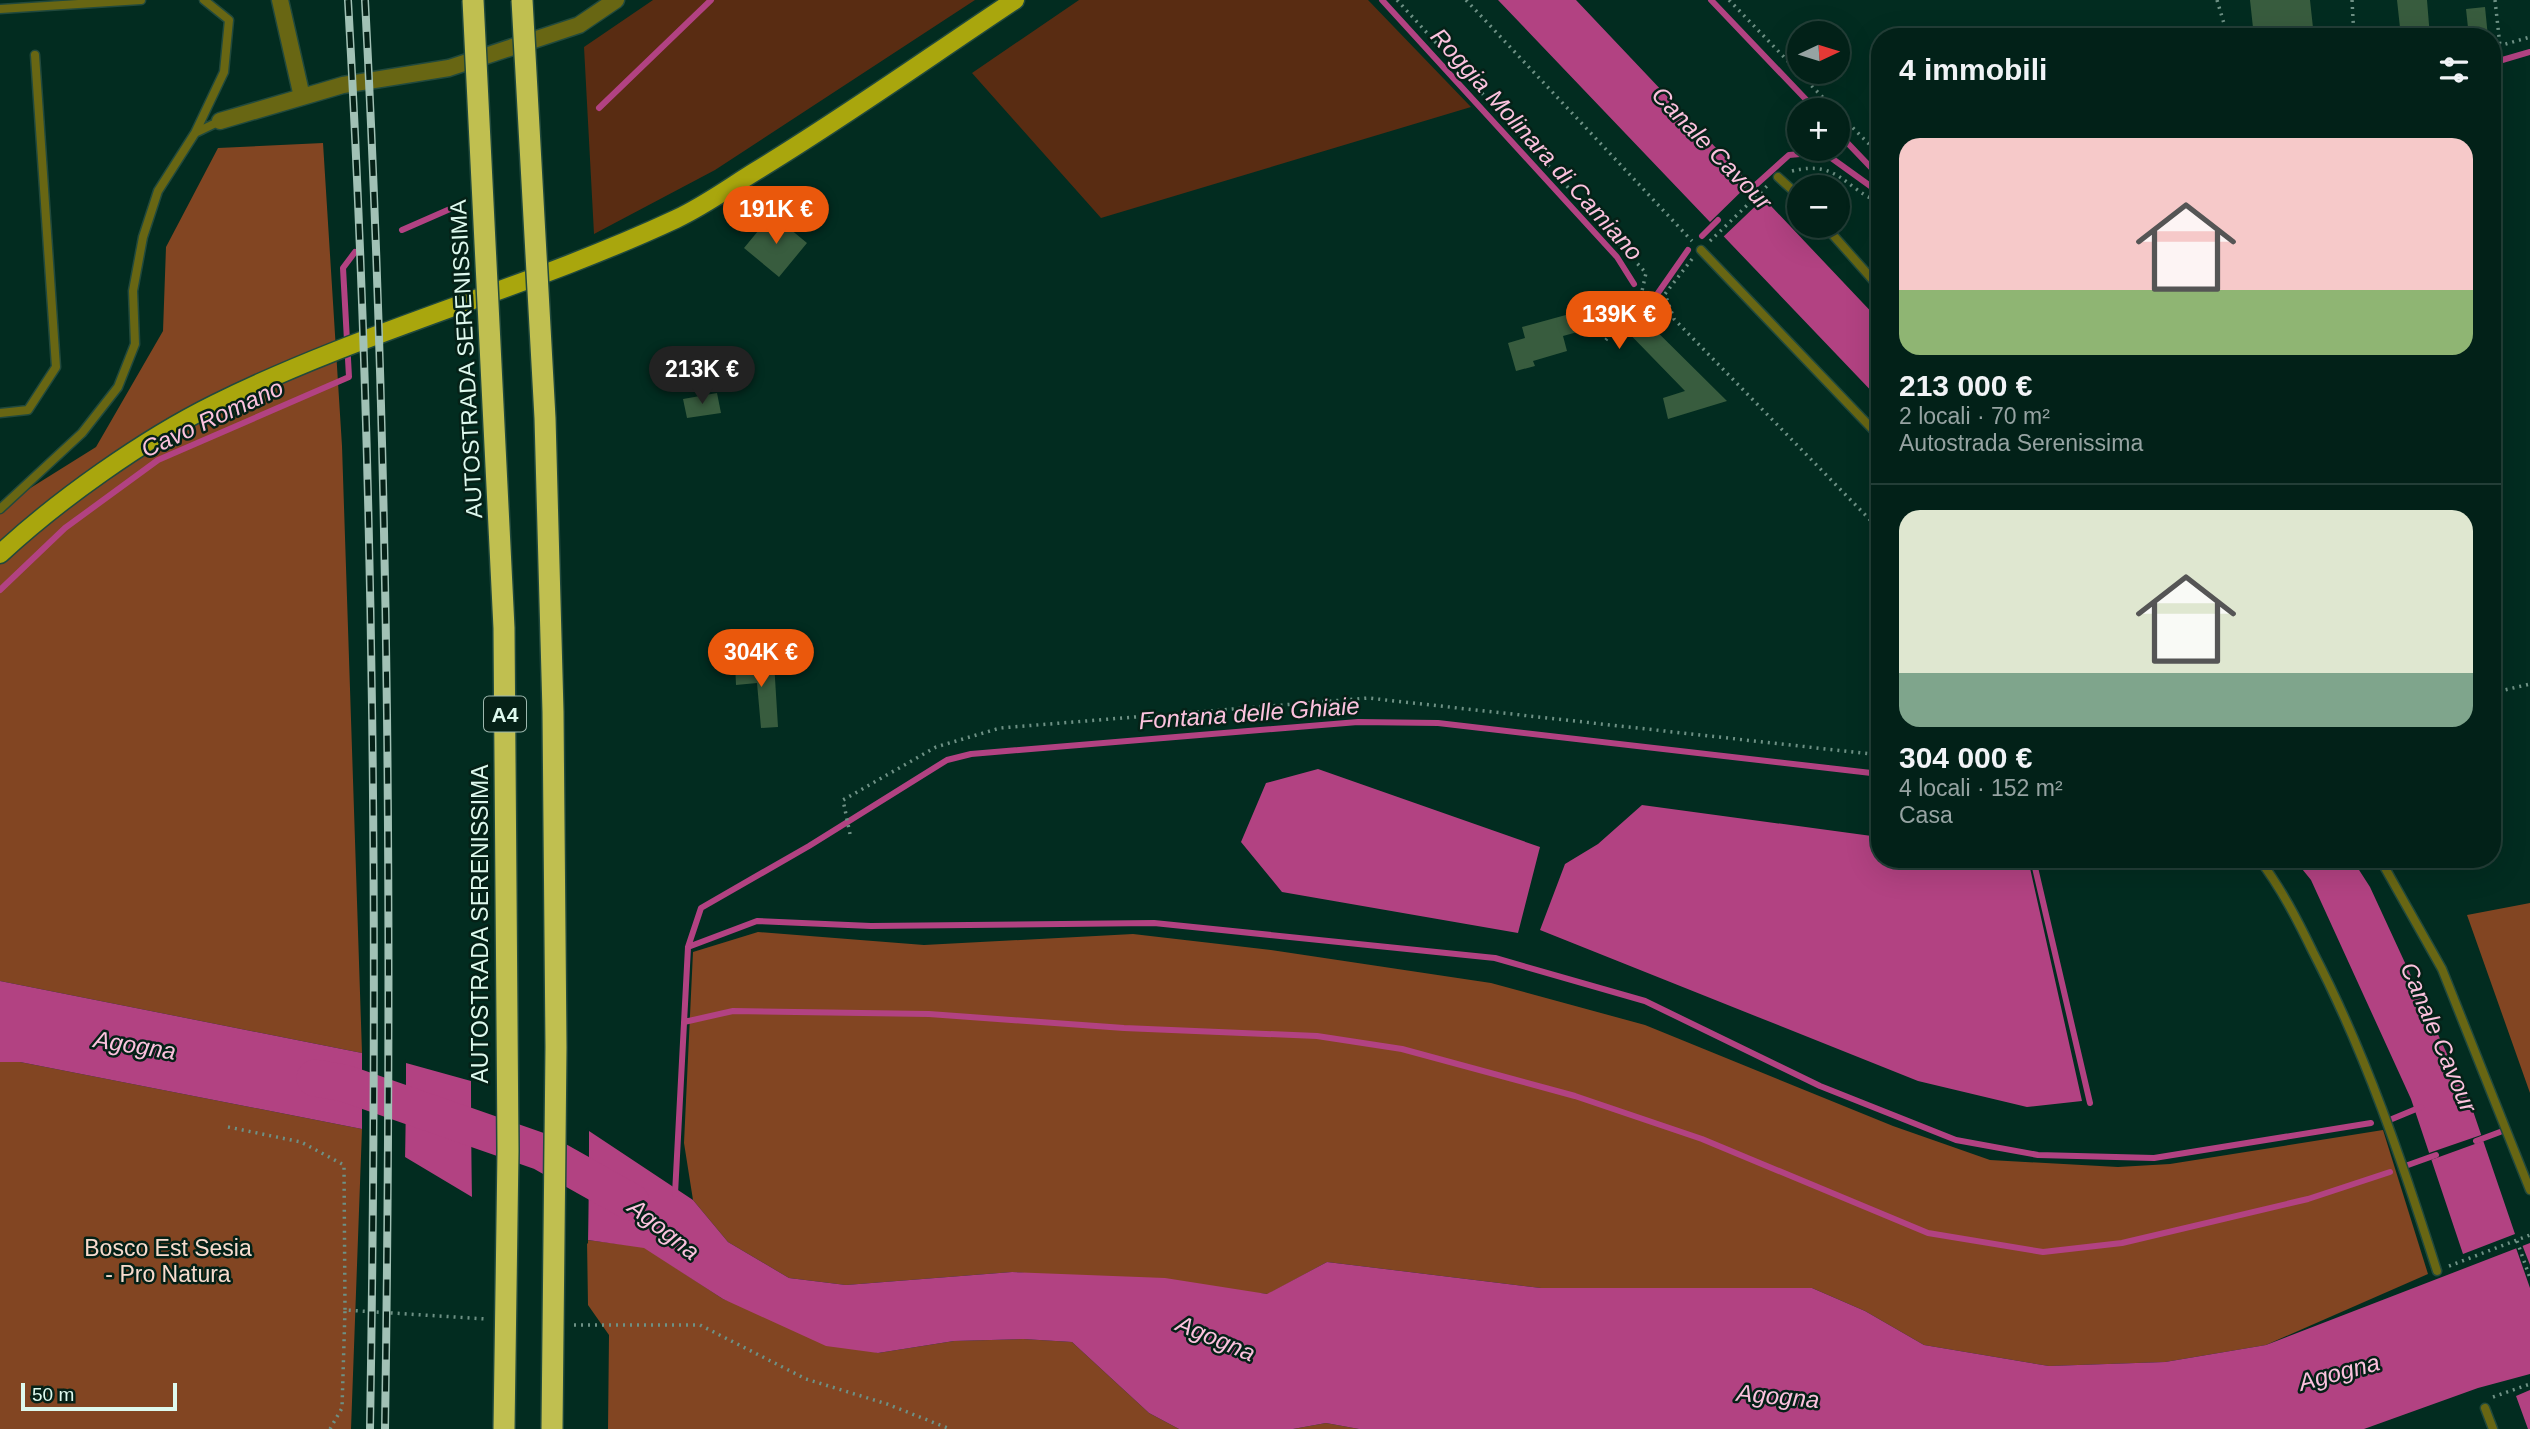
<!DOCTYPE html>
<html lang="it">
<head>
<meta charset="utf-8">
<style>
	body { margin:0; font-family:Arial,sans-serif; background:#0c2921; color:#f1f3f6; height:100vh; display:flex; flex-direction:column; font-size:26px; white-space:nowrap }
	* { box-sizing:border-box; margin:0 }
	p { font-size:23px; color:#96a3a2 }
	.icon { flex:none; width:38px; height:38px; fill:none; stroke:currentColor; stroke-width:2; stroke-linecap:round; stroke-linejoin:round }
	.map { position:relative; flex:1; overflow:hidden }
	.panel { position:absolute; left:1871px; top:28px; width:630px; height:840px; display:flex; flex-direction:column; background:#022118; border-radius:28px; box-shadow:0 7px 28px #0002,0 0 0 2px #233e37 }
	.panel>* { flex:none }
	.needle { width:46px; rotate:86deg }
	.tools { position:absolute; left:1787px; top:21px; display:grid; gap:14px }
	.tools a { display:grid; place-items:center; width:63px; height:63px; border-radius:50%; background:#022118; box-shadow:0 7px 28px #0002,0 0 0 2px #233e37; font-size:35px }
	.scale { position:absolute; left:21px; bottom:18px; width:156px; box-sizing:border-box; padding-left:7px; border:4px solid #def9ee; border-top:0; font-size:19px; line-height:24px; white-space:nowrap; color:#def9ee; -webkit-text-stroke:5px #052117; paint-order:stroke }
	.price { position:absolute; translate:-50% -60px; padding:0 16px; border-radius:24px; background:#ea580c; color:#fff; font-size:23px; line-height:46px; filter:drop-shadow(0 2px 4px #0008) }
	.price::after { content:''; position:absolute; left:50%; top:42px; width:21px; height:16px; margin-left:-10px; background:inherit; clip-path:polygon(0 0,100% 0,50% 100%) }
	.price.on { background:#222; color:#fff }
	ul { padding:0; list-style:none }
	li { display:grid; align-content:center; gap:14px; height:371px; padding:0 28px }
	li+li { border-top:2px solid #233e37 }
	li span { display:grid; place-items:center; height:217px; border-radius:21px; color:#555 }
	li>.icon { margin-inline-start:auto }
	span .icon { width:126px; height:126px; fill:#fffc; stroke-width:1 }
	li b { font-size:30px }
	h2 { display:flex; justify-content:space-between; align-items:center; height:84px; padding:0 28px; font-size:30px }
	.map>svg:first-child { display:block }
</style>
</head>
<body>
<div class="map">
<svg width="2530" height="1429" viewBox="0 0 2530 1429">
	<rect width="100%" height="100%" fill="#022c20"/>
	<path fill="#592c12" d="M653 0H975L715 170 594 234 584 47Z
		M1079 0H1368L1471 107 1101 218 972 73Z"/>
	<path fill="#824522" d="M323 143 342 446 362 1053 0 981V507L96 447 163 331 166 247 218 148Z
		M2530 903V1093L2467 915Z
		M758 932 924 945 1133 934 1271 950 1491 983 1645 1025 1893 1126 1990 1160 2118 1167 2170 1164 2383 1130 2428 1274 2266 1345 2165 1362 2049 1366 1924 1345 1865 1311 1812 1288H1541L1327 1262 1268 1294 1012 1272 846 1285 789 1278 728 1242 693 1200 684 1143 693 952Z
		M0 1062H20L362 1129 351 1429H0Z
		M587 1240 644 1247 723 1299 878 1353 954 1341 1023 1339 1072 1342 1149 1413 1179 1429H608L609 1335 588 1305Z
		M1326 1423 1359 1429H1293Z"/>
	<path fill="#b24282" d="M1498 0H1576L1879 320V399Z
		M1318 769 1540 847 1518 933 1282 892 1241 842 1266 783Z
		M1642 805 1879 837 1880 859H2028L2082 1101 2027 1107 1918 1081 1540 930 1565 864 1598 844Z
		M2294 859H2352L2370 887 2472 1108 2515 1234 2463 1254 2411 1099 2311 880Z
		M0 981 362 1053V1129L20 1062H0Z
		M406 1063 471 1081 472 1197 405 1157Z
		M589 1131 693 1200 728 1242 789 1278 846 1285 1012 1272 1165 1278 1267 1294 1327 1262 1541 1288H1812L1865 1311 1924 1345 2049 1366 2165 1362 2266 1345 2530 1243V1374L2478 1388 2364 1429H1359L1326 1423 1293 1429H1179L1149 1413 1072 1342 1023 1339 954 1341 878 1353 826 1346 723 1299 644 1248 588 1240Z
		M2530 1390V1429H2528L2516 1396Z"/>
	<path fill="#022c20" d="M1752 181 1766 196 1721 239 1708 224Z
		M362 1049 366 1053 365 1129 362 1132Z
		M406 1059V1063L405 1161 401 1157 403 1063Z
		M471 1077 475 1081V1197L472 1201Z
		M588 1127 589 1131 588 1244 584 1240 585 1131Z
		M2484 1134 2486 1140 2428 1161 2426 1154Z
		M2521 1242 2530 1265V1288L2515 1245Z"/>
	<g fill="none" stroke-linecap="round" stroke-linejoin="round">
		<path stroke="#b24282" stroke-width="6" d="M1382 0 1617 257 1634 284
			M1711 0 1816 110
			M2492 63 2530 52
			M599 108 711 0
			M1838 133 1880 177
			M1749 191 1789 155 1823 152 1880 193
			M402 230 450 209
			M1702 236 1718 220
			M1651 303 1688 250
			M0 590 65 528 158 460 349 377 343 268 355 252
			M2033 859 2090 1103
			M688 947 757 921 871 926 1154 923 1495 958 1645 1001 1820 1086 1956 1140 2038 1155 2154 1158 2371 1123
			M684 1022 733 1011 929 1014 1124 1028 1317 1036 1402 1049 1575 1096 1702 1139 1928 1233 2043 1252 2122 1243 2308 1199 2390 1172
			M2392 1119 2421 1107
			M2476 1141 2500 1132
			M2408 1165 2436 1155
			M675 1194 688 947 701 908 809 846 947 760 971 754 1358 722 1438 723 1880 774"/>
		<path stroke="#b24282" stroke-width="37" d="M315 1078 344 1083 542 1152 631 1202"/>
	</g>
	<path fill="#385c3e" d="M2250 0H2310L2314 37H2254Z
		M2397 0H2427L2430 37H2401Z
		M2485 7 2488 37H2469L2466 9Z
		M772 214 807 243 779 277 744 248Z
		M1624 299 1727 401 1668 419 1663 398 1685 391 1617 321 1563 336 1567 351 1533 361 1535 366 1516 371 1508 343 1525 338 1522 327Z
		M717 393 721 413 687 418 683 399Z
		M774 662 778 727 761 728 757 683 736 685 735 663Z"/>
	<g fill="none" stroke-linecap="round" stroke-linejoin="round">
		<defs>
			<path id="service" d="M0 9 141 0
				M195 133 224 72 229 20 204 0
				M1778 177 1799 196
				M1825 226 1880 288
				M1701 250 1880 437
				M0 413 28 410 56 367 35 55
				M0 509 82 433 118 387 135 344 133 291 143 237 158 191 195 133 220 121
				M2259 859C2281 888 2297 919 2313 952 2366 1054 2402 1161 2437 1271
				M2380 859 2442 969 2530 1190
				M2485 1408 2493 1429"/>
			<path id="minor" d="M280 0 302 97
				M220 121 343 85 449 68 579 25 616 0"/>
			<path id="primary" d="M0 554C58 500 144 439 215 404 364 330 526 289 676 219 704 206 730 187 756 171 845 117 929 57 1015 0"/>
		</defs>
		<use href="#service" stroke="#21493d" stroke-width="11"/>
		<use href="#minor" stroke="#21493d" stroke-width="19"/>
		<use href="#primary" stroke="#21493d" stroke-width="21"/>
		<path stroke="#6e9185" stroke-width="3.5" stroke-dasharray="2 5" stroke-linecap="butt" d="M1397 0 1646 273 1640 300 1605 341
			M1466 0 1692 241
			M1729 0 1835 110
			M2217 0 2228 37
			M2352 0 2354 37
			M2495 0 2500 46
			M2492 48 2530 37
			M1838 113 1880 155
			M1792 171C1839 159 1845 190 1880 202
			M1710 241 1767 186
			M1692 259 1665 294 1674 319 1880 530
			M2492 693 2530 684
			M850 834 843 800 936 747 1000 728 1368 698 1880 755
			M228 1127 301 1142 344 1165 345 1310
			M2517 1241 2530 1278
			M2449 1266 2530 1235
			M574 1325H700L806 1379 887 1404 950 1429
			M2493 1397 2530 1384
			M330 1429 342 1408 345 1310 486 1319"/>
		<use href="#service" stroke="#686613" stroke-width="8"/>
		<use href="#minor" stroke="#686613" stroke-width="16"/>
		<use href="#primary" stroke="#a9a60d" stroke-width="18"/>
		<defs>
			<path id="rail" d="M348 0C375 476 378 952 370 1429
				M365 0C390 477 392 952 385 1429"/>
		</defs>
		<use href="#rail" stroke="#a1c1b5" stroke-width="8"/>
		<use href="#rail" stroke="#052117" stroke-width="5" stroke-dasharray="16" stroke-linecap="butt"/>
		<defs>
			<path id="motorway-bridge" d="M473 0 504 628 508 1151 504 1429
				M522 0 545 418 553 712 556 1047 552 1429"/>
		</defs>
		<use href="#motorway-bridge" stroke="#21493d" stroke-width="24" stroke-linecap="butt"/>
		<use href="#motorway-bridge" stroke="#c0bf50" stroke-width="21"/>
	</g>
	<g text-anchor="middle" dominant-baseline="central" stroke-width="5" stroke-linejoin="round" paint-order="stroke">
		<rect fill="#052117" stroke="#9db8ae" stroke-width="2" x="484" y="696.5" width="42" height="35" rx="5"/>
		<g font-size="21" font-weight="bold" fill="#def9ee">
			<text x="505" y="714">A4</text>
		</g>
		<g font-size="23" fill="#def9ee" stroke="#052117">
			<text transform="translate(466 359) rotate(-93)">AUTOSTRADA SERENISSIMA</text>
			<text transform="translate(480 924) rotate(-90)">AUTOSTRADA SERENISSIMA</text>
		</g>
		<g font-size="23" fill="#f9dcce" stroke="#052117">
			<text x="168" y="1248">Bosco Est Sesia<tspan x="168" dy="26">- Pro Natura</tspan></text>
		</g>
		<g font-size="24" font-style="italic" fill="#fcc2de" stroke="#052117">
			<text transform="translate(1537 144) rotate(48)">Roggia Molinara di Camiano</text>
			<text transform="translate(1712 148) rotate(46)">Canale Cavour</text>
			<text transform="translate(212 418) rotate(-25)">Cavo Romano</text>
			<text transform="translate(1249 713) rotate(-4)">Fontana delle Ghiaie</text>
			<text transform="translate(2439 1037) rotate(67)">Canale Cavour</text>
			<text transform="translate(135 1045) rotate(9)">Agogna</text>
			<text transform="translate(664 1229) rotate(38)">Agogna</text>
			<text transform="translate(1216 1338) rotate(23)">Agogna</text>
			<text transform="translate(2339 1372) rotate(-15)">Agogna</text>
			<text transform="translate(1778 1396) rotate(5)">Agogna</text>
		</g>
	</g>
</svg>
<div class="tools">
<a><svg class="needle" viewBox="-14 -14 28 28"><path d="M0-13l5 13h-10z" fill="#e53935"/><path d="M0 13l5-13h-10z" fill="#96a3a2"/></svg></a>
<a>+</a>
<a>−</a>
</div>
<div class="scale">50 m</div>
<b class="price" style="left:776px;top:246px">191K €</b>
<b class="price" style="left:1619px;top:351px">139K €</b>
<b class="price on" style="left:702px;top:406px">213K €</b>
<b class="price" style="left:761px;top:689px">304K €</b>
<section class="panel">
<h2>4 immobili<svg class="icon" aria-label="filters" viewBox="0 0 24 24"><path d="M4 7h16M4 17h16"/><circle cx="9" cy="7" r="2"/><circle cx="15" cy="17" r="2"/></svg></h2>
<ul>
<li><span style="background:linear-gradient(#f6c9c9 70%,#8fb573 0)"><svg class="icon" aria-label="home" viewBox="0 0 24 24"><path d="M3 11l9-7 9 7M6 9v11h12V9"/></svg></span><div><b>213 000 €</b><p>2 locali · 70 m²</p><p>Autostrada Serenissima</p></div></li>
<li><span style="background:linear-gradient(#dfe7d0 75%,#7fa58c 0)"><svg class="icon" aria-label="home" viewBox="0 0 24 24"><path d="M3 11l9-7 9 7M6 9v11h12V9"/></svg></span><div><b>304 000 €</b><p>4 locali · 152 m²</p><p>Casa</p></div></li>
</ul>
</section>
</div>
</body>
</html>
